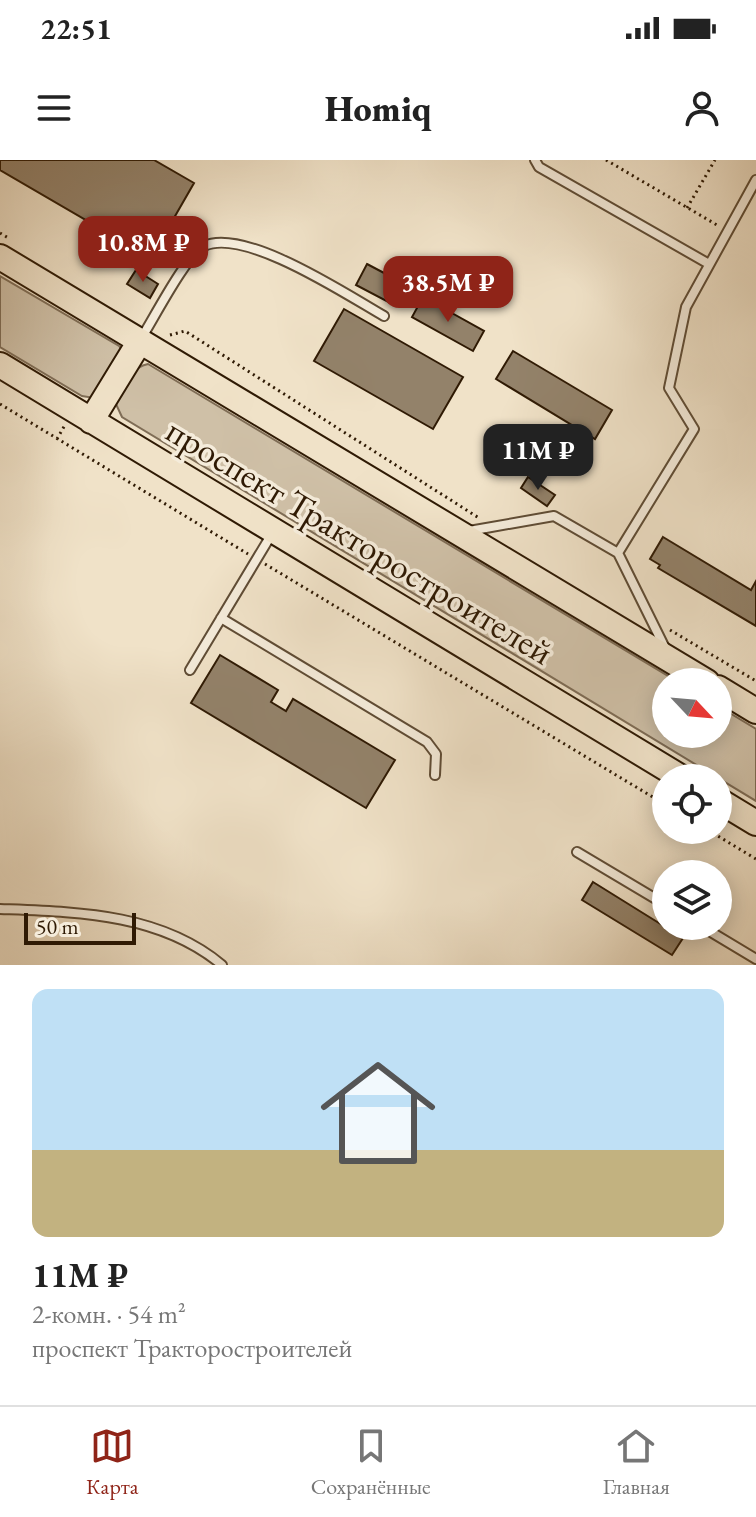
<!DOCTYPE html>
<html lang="ru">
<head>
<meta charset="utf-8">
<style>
	body { margin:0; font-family:"EB Garamond",serif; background:#f2f2f2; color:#222; height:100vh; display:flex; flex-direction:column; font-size:30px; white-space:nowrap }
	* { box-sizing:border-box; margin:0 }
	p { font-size:26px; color:#767676 }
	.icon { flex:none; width:44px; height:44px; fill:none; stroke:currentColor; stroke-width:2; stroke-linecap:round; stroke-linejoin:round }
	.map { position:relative; height:805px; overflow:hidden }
	.drawer { display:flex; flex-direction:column; background:#fff; flex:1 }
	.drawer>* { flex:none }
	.needle { width:52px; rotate:116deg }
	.tools { position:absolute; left:652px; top:508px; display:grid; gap:16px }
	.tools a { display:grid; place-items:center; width:80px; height:80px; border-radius:50%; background:#fff; box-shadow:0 4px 20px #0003; font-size:40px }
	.scale { position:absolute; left:24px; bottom:20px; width:112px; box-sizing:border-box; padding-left:8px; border:4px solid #2f1a04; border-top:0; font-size:22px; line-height:28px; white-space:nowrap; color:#2f1a04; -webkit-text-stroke:6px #f5ecdb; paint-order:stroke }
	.price { position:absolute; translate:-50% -68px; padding:0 18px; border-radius:16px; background:#8f2418; color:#fff; font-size:26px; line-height:52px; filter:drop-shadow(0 2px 4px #0008) }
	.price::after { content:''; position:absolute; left:50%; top:48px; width:24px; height:18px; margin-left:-12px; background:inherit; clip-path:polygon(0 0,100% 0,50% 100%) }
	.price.selected { background:#222; color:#fff }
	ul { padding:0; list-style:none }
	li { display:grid; align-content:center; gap:16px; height:424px; padding:0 32px }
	li span { display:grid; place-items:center; height:248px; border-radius:16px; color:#555 }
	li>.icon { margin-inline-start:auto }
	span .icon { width:144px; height:144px; fill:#fffc; stroke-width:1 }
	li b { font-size:34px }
	.status { display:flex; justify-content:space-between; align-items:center; height:56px; padding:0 40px; background:#fff; direction:ltr }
	.status svg { height:22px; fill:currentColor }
	header { display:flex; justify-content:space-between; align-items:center; height:104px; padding:0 32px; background:#fff; font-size:36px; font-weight:800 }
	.menu { display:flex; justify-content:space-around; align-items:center; height:112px; border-top:2px solid #e0e0e0; background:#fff; font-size:22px; color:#767676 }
	.menu a { display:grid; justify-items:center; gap:4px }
	.menu .selected { color:#8f2418 }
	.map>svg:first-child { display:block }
</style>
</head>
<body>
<div class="status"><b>22:51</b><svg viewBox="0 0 49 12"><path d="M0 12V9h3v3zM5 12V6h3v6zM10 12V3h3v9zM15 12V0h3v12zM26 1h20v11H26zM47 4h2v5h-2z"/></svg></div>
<header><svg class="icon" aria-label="menu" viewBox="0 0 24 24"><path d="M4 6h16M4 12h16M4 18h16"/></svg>Homiq<svg class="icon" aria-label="person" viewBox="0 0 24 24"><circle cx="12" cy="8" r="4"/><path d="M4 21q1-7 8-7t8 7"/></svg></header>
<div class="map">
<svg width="756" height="805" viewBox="0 0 756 805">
	<rect width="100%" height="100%" fill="#f0e2c8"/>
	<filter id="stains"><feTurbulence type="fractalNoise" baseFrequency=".0025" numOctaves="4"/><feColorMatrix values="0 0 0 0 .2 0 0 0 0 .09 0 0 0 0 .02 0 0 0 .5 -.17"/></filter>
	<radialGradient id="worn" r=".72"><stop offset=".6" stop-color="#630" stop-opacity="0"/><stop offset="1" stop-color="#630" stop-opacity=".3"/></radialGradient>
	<path fill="#cfc0a7" stroke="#7f6d56" stroke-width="2" d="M0 116 119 186 122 190 94 238 82 236 0 187Z
		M148 204 678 522H666V574H718V546L756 569V641L122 257 115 242C123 227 129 208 148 204Z"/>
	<path fill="#93826a" stroke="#2f1a04" stroke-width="2" d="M0 0H154L194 23 151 98 0 10Z
		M367 104 405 124 394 145 356 125Z
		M136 110 158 124 150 138 127 124Z
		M423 137 484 171 473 191 412 157Z
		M344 149 463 217 433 269 314 201Z
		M513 191 612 250 595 279 496 219Z
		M528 317 555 335 547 346 521 328Z
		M663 377 751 430 756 421V466L658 408 660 405 650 399Z
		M220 495 278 530 271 542 286 551 293 539 395 600 366 648 191 543Z
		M593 722 683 778 672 795 582 740Z"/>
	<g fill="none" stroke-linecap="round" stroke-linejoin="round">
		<defs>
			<path id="service" d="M535 0 539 7 709 104
				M142 177C154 158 187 94 204 86 245 67 347 135 384 156
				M469 371 554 356 618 393 665 488
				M618 393 694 269 669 228 686 147 756 20
				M221 458 427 582 436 594 435 615
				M190 510 273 372
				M577 692 666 745
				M0 749C77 752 160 753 222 805
				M701 766 756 799"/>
			<path id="primary" d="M0 97 707 522
				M0 205 682 618
				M91 261 140 181
				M718 528 756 551
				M718 640 756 663"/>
		</defs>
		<use href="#service" stroke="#5f4c35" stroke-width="12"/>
		<use href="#primary" stroke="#2f1a04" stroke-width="28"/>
		<path stroke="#2f1a04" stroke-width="3" stroke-dasharray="2 4" stroke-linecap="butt" d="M606 0 717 65
			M687 48 715 0
			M0 73 10 79
			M170 175 185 171 479 358
			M0 244 248 394
			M57 279 65 265
			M265 404 666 645
			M670 470 756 521
			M708 670 756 699"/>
		<use href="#service" stroke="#f5ecdb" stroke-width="8"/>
		<use href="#primary" stroke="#f0e2c8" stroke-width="24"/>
	</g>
	<g text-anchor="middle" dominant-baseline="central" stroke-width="7" stroke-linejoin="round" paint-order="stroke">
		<g font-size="36" fill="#2f1a04" stroke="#f5ecdb">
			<text transform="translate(360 381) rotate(31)">проспект Тракторостроителей</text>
		</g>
	</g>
	<rect width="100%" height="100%" filter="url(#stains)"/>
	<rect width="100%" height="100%" fill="url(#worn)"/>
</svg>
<div class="tools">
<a><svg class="needle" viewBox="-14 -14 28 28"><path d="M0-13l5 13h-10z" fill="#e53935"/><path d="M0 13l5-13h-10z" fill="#767676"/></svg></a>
<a><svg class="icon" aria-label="locate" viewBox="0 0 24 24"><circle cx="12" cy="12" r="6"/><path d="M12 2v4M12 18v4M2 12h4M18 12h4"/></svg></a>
<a><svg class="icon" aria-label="layers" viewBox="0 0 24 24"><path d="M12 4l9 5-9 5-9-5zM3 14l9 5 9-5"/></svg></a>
</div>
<div class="scale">50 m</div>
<b class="price" style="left:143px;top:124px">10.8M ₽</b>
<b class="price" style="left:448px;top:164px">38.5M ₽</b>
<b class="price selected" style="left:538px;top:332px">11M ₽</b>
</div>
<section class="drawer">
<ul>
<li><span style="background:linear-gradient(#bfe0f5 65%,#c2b280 0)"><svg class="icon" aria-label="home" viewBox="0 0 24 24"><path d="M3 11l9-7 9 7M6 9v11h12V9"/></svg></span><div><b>11M ₽</b><p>2-комн. · 54 m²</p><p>проспект Тракторостроителей</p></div></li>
</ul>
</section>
<nav class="menu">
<a class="selected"><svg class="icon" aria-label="map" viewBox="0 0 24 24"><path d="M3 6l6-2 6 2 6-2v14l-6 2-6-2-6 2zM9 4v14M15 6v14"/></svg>Карта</a>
<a><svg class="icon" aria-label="saved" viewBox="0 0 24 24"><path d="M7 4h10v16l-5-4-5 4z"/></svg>Сохранённые</a>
<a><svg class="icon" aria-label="home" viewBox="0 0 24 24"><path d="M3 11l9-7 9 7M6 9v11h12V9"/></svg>Главная</a>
</nav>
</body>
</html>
